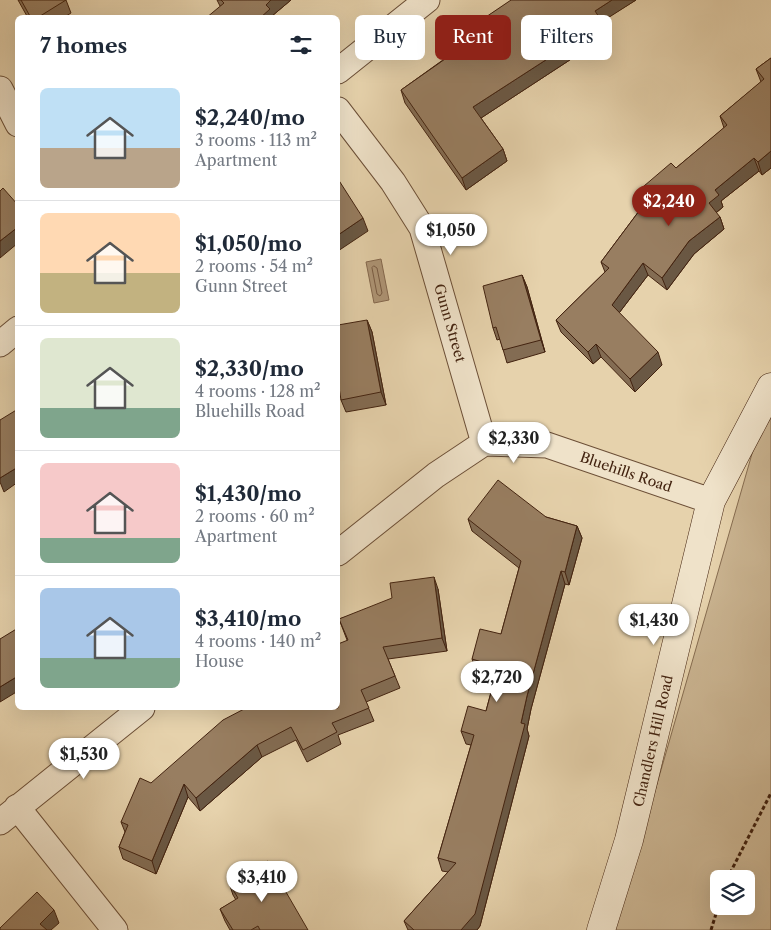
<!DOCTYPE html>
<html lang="en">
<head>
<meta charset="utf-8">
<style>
	body { margin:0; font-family:"Libre Caslon Text",serif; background:#f2f2f3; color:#1f2937; height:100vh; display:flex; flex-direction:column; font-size:19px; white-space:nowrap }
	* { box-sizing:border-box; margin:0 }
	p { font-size:16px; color:#747a83 }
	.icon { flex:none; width:28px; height:28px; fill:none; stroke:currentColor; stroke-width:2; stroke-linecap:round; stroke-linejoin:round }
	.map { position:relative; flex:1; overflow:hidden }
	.side { position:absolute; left:15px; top:15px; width:325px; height:695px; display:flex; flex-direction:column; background:#fff; border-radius:8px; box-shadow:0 5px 20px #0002 }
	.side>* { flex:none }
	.banner { position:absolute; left:355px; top:15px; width:340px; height:45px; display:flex; gap:10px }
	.buttons { position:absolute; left:710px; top:870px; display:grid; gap:10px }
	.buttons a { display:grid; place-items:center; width:45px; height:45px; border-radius:8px; background:#fff; box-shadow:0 5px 20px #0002; font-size:25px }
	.price { position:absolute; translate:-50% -42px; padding:0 11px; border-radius:18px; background:#fff; color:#222; font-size:16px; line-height:32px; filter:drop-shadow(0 1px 2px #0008) }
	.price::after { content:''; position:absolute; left:50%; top:30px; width:15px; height:11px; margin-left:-8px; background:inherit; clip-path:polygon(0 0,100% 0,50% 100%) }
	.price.active { background:#8f2418; color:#fff }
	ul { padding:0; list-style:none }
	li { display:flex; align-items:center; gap:15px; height:125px; padding:0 25px }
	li+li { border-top:1px solid #e0e1e3 }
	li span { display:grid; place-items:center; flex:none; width:140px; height:100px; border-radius:8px; color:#555 }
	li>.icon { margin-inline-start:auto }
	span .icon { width:60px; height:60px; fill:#fffc; stroke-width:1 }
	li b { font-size:21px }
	h2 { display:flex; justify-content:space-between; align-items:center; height:60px; padding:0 25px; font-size:21px }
	.chip { padding:0 18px; border-radius:8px; background:#fff; box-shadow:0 5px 20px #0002; font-size:18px; line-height:45px }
	.chip.active { background:#8f2418; color:#fff }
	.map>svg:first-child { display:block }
</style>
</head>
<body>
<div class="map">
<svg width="771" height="930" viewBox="0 0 771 930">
	<rect width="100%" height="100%" fill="#e6d2ac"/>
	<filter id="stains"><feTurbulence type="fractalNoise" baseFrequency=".004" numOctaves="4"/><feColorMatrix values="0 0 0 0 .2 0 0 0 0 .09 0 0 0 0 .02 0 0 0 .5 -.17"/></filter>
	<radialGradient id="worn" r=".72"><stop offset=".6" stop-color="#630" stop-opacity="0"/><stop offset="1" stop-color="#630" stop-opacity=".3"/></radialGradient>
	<path fill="#cab491" stroke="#866c50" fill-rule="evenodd" d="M771 408V930H615L762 419ZM719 879H746V906H719Z"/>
	<path fill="#af9677" stroke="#84684e" d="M381 259 389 300 374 303 366 262Z"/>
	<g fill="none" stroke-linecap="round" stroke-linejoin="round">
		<path stroke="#795c44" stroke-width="1" d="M374 266 377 268 382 293 380 296 377 294 372 268Z"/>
		<defs>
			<path id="street" d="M338 71 427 0
				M0 89 18 124
				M338 110 393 182 422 228 484 443
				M0 344 18 329
				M338 553 436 475 484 443 547 445 711 501
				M17 807 115 930
				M0 822 142 708"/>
			<path id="secondary" d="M601 930 629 840 711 501 771 387"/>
		</defs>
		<use href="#street" stroke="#6c4f37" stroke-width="27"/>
		<use href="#secondary" stroke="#432310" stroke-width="29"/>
		<path stroke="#432310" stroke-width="3" stroke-dasharray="4 2.5" stroke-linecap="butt" d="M727 879 771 793
			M711 930 719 904"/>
		<use href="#street" stroke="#efe2c9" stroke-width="25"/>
		<use href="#secondary" stroke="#efe2c9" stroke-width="28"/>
	</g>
	<path fill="#836c53" stroke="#432310" d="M18 0H66L71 13 63 18H28Z
		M217 0H291L272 16 220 6Z
		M510 0H636L602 21 608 35 481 118 503 149 507 161 466 190 405 103 401 90 454 52 453 48 480 31 477 23 511 1Z
		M771 58V168L762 175 759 171 721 201 723 207 716 213 720 217 724 229 694 254 667 290 648 275 619 313 662 365 635 392 601 357 593 364 561 332 556 320 605 272 601 262 648 199 644 186 676 168 724 128 720 116 761 82 756 69Z
		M522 275 527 287 545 352 507 363 500 339 497 340 493 328Z
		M367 320 372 332 386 405 346 412 341 400Z
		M546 517 577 526 582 538 569 585 565 584 531 709 527 729 529 736 480 926 477 930H408L404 921 448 872 442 871 438 858 471 745 466 744 461 731 486 711 495 677 477 672 472 659 501 634 519 568 472 531 468 519Z
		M438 589 447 651 388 659 400 688 366 702 374 721 338 735 341 744 307 762 296 740 262 757 200 811 188 797 156 874 123 859 119 847 125 832 121 822 151 783 338 708 347 640 339 619Z
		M229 883 308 930H230L225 921 220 909 236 900 233 895Z"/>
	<path fill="#6a5844" stroke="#432310" d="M271 0H291L272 16V18H260L266 5Z
		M612 0H636L600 23 595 11Z
		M603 23 608 35 478 120 473 107Z
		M503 149 507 161 466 190 462 178Z
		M771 151V168L762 175 758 162Z
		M754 158 759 171 721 201 723 207 713 215 709 203 715 190Z
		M720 217 724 229 694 254 667 290 662 278 689 241Z
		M363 218 368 231 338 251V235Z
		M18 227V243L0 258V241Z
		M643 263 648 275 616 317 612 305Z
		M522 275 527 287 545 352 541 340Z
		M367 320 372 332 386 405 381 392Z
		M596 344 601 357 593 364 588 352Z
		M658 352 662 365 635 392 630 379Z
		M18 467V482L4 492 0 482V478Z
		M577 526 582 538 569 585 565 572Z
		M561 571 565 584 531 709 527 729 529 736 480 926 477 930H461L521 723 527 696Z
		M434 577 438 589 447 651 442 638Z
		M18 676V691L0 702V687Z
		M257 745 262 757 200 811 196 798Z
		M184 784 188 797 156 874 152 861Z
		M54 910 59 923 51 930H43L40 924Z"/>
	<path fill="#987e61" stroke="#432310" d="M21 0H66L37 18H31Z
		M221 0H271L266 5 270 9 260 18H206L224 3Z
		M511 0H612L595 11 603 23 473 107 503 149 462 178 401 90 455 52 453 48 482 30 477 23Z
		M771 58V151L758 162 754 158 715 190 719 195 709 203 720 217 689 241 662 278 643 263 612 305 658 352 630 379 596 344 588 352 556 320 609 268 601 262 651 195 644 186 671 163 676 168 727 125 720 116 764 79 756 69Z
		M338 179 363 218 338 235Z
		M3 188 18 205V227L0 241V191Z
		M522 275 541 340 503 350 496 327 493 328 483 286Z
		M367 320 381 392 341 400 338 381V325Z
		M18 409V467L0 478V420Z
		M498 480 546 517 577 526 565 572 561 571 527 696 521 723 525 724 475 914 461 930H414L404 921 456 863 438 858 474 735 461 731 468 706 486 711 498 667 472 659 480 629 501 634 521 561 468 519Z
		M434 577 442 638 383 647 395 676 361 690 369 708 332 723 337 732 303 750 291 727 257 745 196 798 184 784 152 861 119 847 128 825 121 822 140 778 151 783 223 720 246 708H338V644L348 640 339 619 392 598 390 583Z
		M18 628V676L0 687V639Z
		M268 861 308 930H260L258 926 251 930H233L220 909 238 898 229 883Z
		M37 892 54 910 40 924 47 930H0V928Z"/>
	<g text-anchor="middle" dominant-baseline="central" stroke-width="4" stroke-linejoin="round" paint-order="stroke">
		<g font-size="14" fill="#432310" stroke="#efe2c9">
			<text transform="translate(450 323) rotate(74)">Gunn Street</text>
			<text transform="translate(626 472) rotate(19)">Bluehills Road</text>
			<text transform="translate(653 741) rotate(-77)">Chandlers Hill Road</text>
		</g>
	</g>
	<rect width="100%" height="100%" filter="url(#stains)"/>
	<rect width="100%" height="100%" fill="url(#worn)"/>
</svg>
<div class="buttons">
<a><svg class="icon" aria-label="layers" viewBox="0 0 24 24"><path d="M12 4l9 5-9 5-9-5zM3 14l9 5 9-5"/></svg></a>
</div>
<b class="price active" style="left:669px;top:227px">$2,240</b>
<b class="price" style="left:451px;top:256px">$1,050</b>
<b class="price" style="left:514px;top:464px">$2,330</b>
<b class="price" style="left:654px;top:646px">$1,430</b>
<b class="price" style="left:497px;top:703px">$2,720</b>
<b class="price" style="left:84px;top:780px">$1,530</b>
<b class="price" style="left:262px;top:903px">$3,410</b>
<div class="banner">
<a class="chip">Buy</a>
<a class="chip active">Rent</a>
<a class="chip">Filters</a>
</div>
<section class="side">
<h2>7 homes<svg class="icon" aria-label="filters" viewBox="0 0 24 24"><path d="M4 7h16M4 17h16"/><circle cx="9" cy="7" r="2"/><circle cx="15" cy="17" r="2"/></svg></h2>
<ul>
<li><span style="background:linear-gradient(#bfe0f5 60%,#b9a48a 0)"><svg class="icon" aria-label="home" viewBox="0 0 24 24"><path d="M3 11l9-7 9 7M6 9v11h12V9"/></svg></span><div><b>$2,240/mo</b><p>3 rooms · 113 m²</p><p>Apartment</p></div></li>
<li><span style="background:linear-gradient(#ffd9b3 60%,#c2b280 0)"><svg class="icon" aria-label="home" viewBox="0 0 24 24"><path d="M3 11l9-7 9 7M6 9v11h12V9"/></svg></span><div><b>$1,050/mo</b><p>2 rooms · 54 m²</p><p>Gunn Street</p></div></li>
<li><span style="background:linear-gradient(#dfe7d0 70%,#7fa58c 0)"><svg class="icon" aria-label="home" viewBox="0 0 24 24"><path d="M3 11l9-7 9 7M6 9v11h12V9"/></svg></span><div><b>$2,330/mo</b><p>4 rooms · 128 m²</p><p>Bluehills Road</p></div></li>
<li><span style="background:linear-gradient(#f6c9c9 75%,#7fa58c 0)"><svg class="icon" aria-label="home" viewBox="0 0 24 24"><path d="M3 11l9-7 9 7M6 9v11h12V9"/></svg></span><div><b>$1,430/mo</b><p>2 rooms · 60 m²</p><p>Apartment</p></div></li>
<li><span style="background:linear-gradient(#a9c7e8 70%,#7fa58c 0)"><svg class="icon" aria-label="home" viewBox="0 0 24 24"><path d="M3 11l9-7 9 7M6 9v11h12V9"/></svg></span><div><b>$3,410/mo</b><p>4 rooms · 140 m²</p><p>House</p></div></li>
</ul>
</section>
</div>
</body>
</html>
